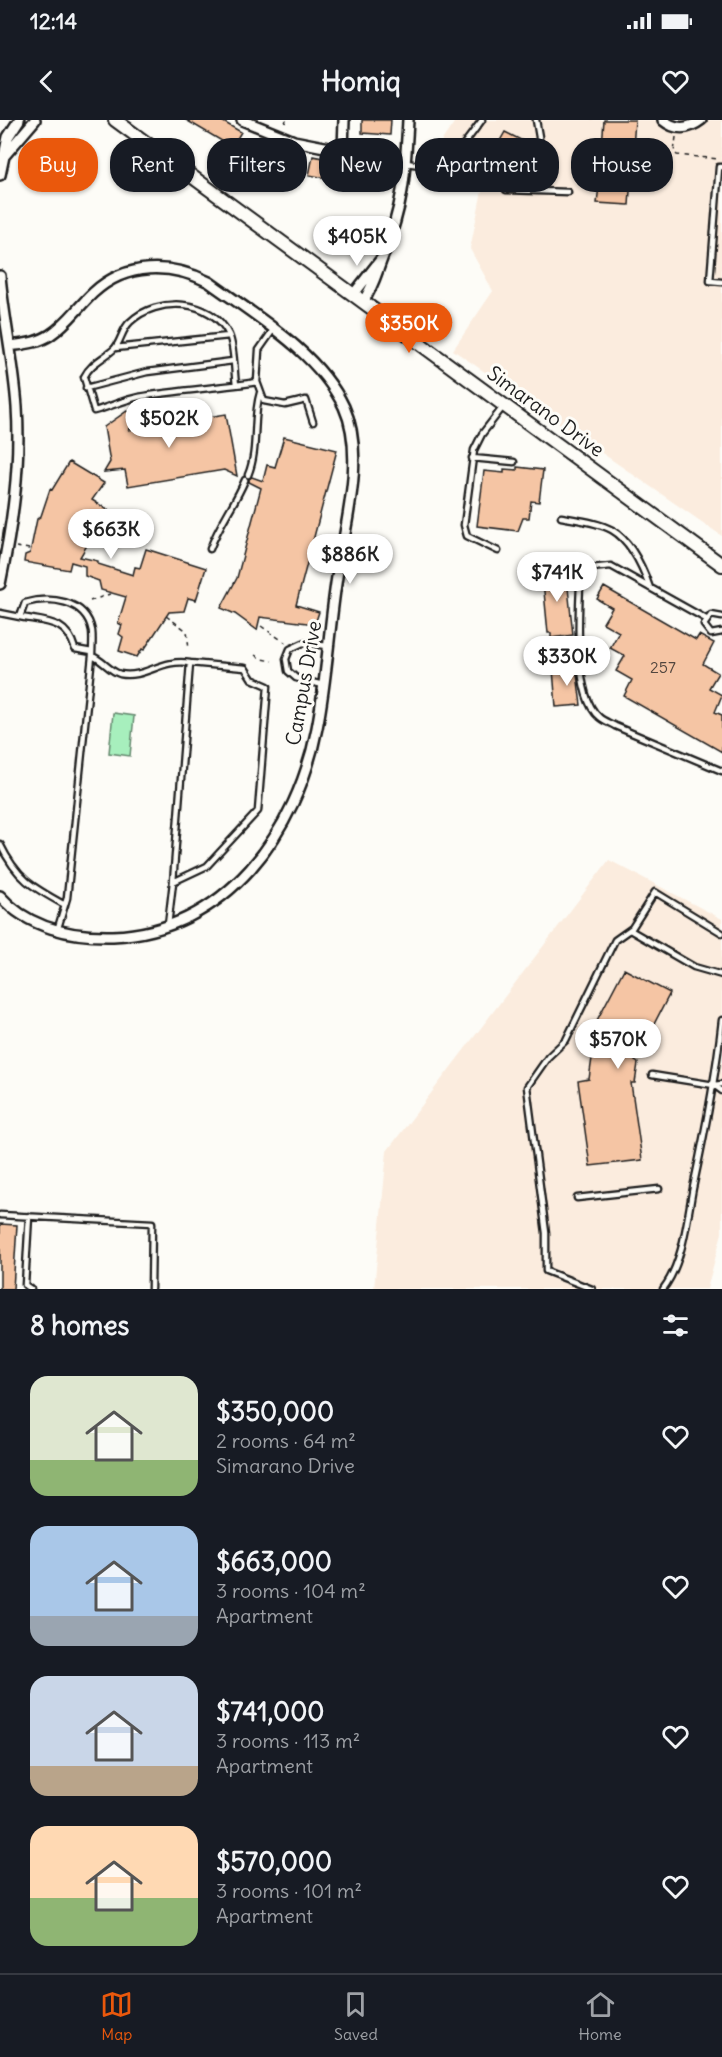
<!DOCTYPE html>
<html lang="en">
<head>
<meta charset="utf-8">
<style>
	body { margin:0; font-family:Delius,sans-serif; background:#242831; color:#f1f3f6; height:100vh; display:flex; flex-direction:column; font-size:22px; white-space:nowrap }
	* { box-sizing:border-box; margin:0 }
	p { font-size:20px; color:#9ea1a6 }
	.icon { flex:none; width:33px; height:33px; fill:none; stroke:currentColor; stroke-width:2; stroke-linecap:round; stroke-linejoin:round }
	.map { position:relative; height:1169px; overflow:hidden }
	.details { display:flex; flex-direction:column; background:#171b24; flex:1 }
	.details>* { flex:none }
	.top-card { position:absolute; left:18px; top:18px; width:687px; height:54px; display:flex; gap:12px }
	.price { position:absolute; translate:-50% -51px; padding:0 14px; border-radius:21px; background:#fff; color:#222; font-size:20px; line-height:39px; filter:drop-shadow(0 2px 3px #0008) }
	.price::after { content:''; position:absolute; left:50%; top:36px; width:18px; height:14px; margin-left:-9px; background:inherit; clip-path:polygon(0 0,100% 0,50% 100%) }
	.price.active { background:#ea580c; color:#fff }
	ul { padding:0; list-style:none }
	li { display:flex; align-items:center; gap:18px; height:150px; padding:0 30px }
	li span { display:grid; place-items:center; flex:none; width:168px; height:120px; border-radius:18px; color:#555 }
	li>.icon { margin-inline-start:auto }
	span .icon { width:72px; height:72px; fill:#fffc; stroke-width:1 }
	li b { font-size:26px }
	h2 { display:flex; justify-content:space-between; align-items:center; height:72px; padding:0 30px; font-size:26px }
	.pill { padding:0 21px; border-radius:24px; background:#171b24; box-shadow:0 2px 4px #0004; font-size:21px; line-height:54px }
	.pill.active { background:#ea580c; color:#fff }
	.status { display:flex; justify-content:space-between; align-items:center; height:42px; padding:0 30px; background:#171b24; direction:ltr }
	.status svg { height:16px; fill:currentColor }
	header { display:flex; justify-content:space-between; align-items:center; height:78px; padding:0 30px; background:#171b24; font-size:27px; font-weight:700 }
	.tabs { display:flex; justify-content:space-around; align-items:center; height:84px; border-top:2px solid #363941; background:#171b24; font-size:16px; color:#9ea1a6 }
	.tabs a { display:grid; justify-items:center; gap:3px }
	.tabs .active { color:#ea580c }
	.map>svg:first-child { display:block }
</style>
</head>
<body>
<div class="status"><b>12:14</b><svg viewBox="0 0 49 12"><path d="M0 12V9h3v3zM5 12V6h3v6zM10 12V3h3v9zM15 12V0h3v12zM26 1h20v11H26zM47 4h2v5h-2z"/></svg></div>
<header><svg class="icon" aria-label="back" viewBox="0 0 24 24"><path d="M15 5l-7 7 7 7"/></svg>Homiq<svg class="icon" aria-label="heart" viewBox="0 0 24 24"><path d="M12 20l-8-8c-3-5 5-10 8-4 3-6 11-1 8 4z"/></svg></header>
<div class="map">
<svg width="722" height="1169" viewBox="0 0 722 1169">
	<rect width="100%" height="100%" fill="#fdfcf7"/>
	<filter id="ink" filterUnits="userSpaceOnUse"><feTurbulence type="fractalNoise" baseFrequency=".0167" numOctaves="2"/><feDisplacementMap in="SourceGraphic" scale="12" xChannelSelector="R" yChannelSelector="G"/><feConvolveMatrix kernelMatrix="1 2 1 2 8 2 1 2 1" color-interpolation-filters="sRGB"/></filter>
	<g filter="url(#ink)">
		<path fill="#fbecde" d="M456 0H722V416L453 230 493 171 470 129 483 66 434 32Z
			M609 740 722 799V1113L707 1169H374L387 1031Z"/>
		<path fill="#a7efbd" stroke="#62866c" stroke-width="1.5" d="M113 593 134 596 130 636 109 633Z"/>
		<path fill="#f5c5a4" stroke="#1c1c1c" stroke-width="1.5" d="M186 0H220L241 12 232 27Z
			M362 0H391L390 15 362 13Z
			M604 0H635L629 85 597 83 599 66 581 65 584 38 601 39Z
			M505 12 525 22 508 53 488 42Z
			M260 22 299 35 294 51 255 38Z
			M313 36 364 46 360 64 309 55Z
			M127 291 137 297 129 310 226 294 237 356 224 350 128 366 125 350 104 352 110 342 104 307Z
			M284 317 337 330 296 485 319 492 315 504 260 497 257 510 235 494 221 488 237 458 261 368 249 362V359L252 357 263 361 267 345 275 347Z
			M69 342 104 363 92 380 108 390 80 437 98 441V444L133 455 135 447 140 448 146 429 206 448 196 480 188 478 184 491 169 492 144 530 142 529 137 537 119 531 123 517 119 514 122 505 118 503 126 477 101 470 99 461 85 456V446L71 442 69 450 24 442 25 435 30 433 37 399 41 396 50 369 52 370Z
			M517 347 543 350 539 382 531 381 529 398H523L518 411 477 406 484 351 504 353V349L517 350Z
			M566 449 573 515 551 518V513H548L542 451Z
			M604 467 696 520 699 515 714 523 703 544 718 553 709 568 722 575 715 592 722 595V632L624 576 632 560 616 551 625 536 610 528 619 512 603 503 612 488 597 479Z
			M576 547 581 585 556 587 553 549Z
			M624 849 670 873 635 941 638 943 635 963H631L642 1040 590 1046 578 961 589 959 593 931 584 925Z
			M0 1104 17 1105 13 1169H0Z"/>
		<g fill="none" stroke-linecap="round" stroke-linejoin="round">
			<defs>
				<path id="service" d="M406 43C449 51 459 31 482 0
					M722 47H719L710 161 722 162
					M536 69 539 17 536 0
					M506 70 568 72
					M115 228 229 216
					M257 262 264 281 285 285 306 280 313 302
					M236 265C234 251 235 229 229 215 212 178 157 176 130 202 122 209 121 222 114 229 103 239 91 243 84 257L94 291C109 287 124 280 139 277 178 270 218 268 257 262L259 230 273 210
					M86 268 147 252 233 241
					M472 338 514 342
					M248 355C259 329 252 299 260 273
					M561 397C577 400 598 402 612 410 631 421 643 448 650 468
					M210 429C219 404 235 384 245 360
					M498 431 467 416 464 405 474 330 482 314 503 287
					M0 493 20 497 25 483C49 476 86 479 92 511 93 519 92 528 92 536L67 778 57 811
					M20 497C47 502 67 500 75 529L92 532
					M722 497 711 495 704 505 711 514 722 512
					M706 499 611 446 581 449C579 482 572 575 599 597 603 601 610 603 615 606L722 651
					M92 536C103 540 109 551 120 554 146 559 161 538 190 543
					M323 565 296 558 288 551 286 539 290 529 303 523 328 526
					M0 724C17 759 32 767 65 785
					M168 805 173 762 207 746 258 691 268 566 252 559 245 548 190 543 173 762
					M630 810 694 847 722 855
					M652 955 714 965 722 964
					M714 965 722 971
					M577 1078 659 1069
					M0 1095 152 1103 151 1169
					M29 1096 25 1165 31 1169
					M592 1169 546 1151V1113L527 967 548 937 566 920 615 820 632 808 655 772 722 813
					M663 1169C683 1143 687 1100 693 1068 705 1012 716 957 722 900"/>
				<path id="minor" d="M242 0 294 21 406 43
					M663 0C675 10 688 10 701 0
					M343 30 344 0
					M5 35 35 0
					M0 55 8 17 19 0
					M0 156C4 200 14 243 17 287 21 347 12 406 0 464
					M353 175 382 138
					M363 182C374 165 376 154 383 136 404 84 405 55 408 0
					M0 776C28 808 72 817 113 816 227 811 297 712 317 608 327 558 329 507 337 457 345 406 366 335 344 287 319 233 256 196 209 162 171 143 126 142 93 173 78 187 67 204 50 215 38 223 23 224 10 226"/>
				<path id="tertiary" d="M115 0 722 445"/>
			</defs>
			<use href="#service" stroke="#1c1c1c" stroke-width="9"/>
			<use href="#minor" stroke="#1c1c1c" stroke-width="14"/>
			<use href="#tertiary" stroke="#1c1c1c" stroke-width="16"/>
			<path stroke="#1c1c1c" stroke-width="1.5" stroke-dasharray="4.5 4.5" stroke-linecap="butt" d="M285 3 286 0
				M676 17 674 32 677 35 719 39
				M16 427 30 429
				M90 481 110 474
				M166 496 187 511 189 530
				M261 506 286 523
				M255 535 261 539 272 541"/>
			<use href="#service" stroke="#fdfcf7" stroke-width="4.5"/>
			<use href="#minor" stroke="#fdfcf7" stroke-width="9"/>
			<use href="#tertiary" stroke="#fdfcf7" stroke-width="12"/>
		</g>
	</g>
	<g text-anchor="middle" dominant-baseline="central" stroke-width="6" stroke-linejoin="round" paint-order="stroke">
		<g font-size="16" fill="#52463e">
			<text x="663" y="547">257</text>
		</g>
		<g font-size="20" fill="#1c1c1c" stroke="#fdfcf7">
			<text transform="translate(546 291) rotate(36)">Simarano Drive</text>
			<text transform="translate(303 563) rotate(-80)">Campus Drive</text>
		</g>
	</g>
</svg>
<b class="price" style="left:357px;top:147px">$405K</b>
<b class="price active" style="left:409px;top:234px">$350K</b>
<b class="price" style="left:169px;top:329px">$502K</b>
<b class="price" style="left:111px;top:440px">$663K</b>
<b class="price" style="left:350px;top:465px">$886K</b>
<b class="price" style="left:557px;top:483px">$741K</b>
<b class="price" style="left:567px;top:567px">$330K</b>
<b class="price" style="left:618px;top:950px">$570K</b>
<div class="top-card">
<a class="pill active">Buy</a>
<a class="pill">Rent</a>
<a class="pill">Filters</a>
<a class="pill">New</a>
<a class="pill">Apartment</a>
<a class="pill">House</a>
</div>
</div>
<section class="details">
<h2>8 homes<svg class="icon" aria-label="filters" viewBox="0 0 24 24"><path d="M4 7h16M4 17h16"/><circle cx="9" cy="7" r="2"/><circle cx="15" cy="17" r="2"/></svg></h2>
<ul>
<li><span style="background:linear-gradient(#dfe7d0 70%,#8fb573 0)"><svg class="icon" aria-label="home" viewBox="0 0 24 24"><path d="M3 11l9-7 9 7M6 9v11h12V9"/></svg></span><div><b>$350,000</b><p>2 rooms · 64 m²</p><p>Simarano Drive</p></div><svg class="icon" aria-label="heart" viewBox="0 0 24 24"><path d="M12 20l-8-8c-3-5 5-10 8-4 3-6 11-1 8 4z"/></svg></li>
<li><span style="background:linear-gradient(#a9c7e8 75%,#9aa5b1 0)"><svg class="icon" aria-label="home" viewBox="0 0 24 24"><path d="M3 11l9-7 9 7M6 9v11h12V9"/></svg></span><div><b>$663,000</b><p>3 rooms · 104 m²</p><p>Apartment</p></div><svg class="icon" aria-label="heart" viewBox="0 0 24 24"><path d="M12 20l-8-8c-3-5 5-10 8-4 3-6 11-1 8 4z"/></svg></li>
<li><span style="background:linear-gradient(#c9d6e8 75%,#b9a48a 0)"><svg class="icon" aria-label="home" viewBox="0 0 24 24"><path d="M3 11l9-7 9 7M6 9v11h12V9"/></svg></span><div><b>$741,000</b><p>3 rooms · 113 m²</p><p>Apartment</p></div><svg class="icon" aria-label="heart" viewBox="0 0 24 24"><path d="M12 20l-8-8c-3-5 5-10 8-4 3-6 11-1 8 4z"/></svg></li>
<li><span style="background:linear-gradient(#ffd9b3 60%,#8fb573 0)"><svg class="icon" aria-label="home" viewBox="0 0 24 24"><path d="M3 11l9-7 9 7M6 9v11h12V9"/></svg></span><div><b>$570,000</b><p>3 rooms · 101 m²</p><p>Apartment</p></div><svg class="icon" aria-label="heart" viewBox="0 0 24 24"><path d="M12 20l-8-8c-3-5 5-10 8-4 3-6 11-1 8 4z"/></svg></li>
</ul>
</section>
<nav class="tabs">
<a class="active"><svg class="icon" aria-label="map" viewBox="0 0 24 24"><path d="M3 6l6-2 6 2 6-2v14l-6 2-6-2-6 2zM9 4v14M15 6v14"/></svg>Map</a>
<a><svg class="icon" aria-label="saved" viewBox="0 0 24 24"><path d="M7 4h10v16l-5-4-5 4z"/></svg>Saved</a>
<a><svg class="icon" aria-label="home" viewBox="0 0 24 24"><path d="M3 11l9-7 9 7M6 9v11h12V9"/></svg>Home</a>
</nav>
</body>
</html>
